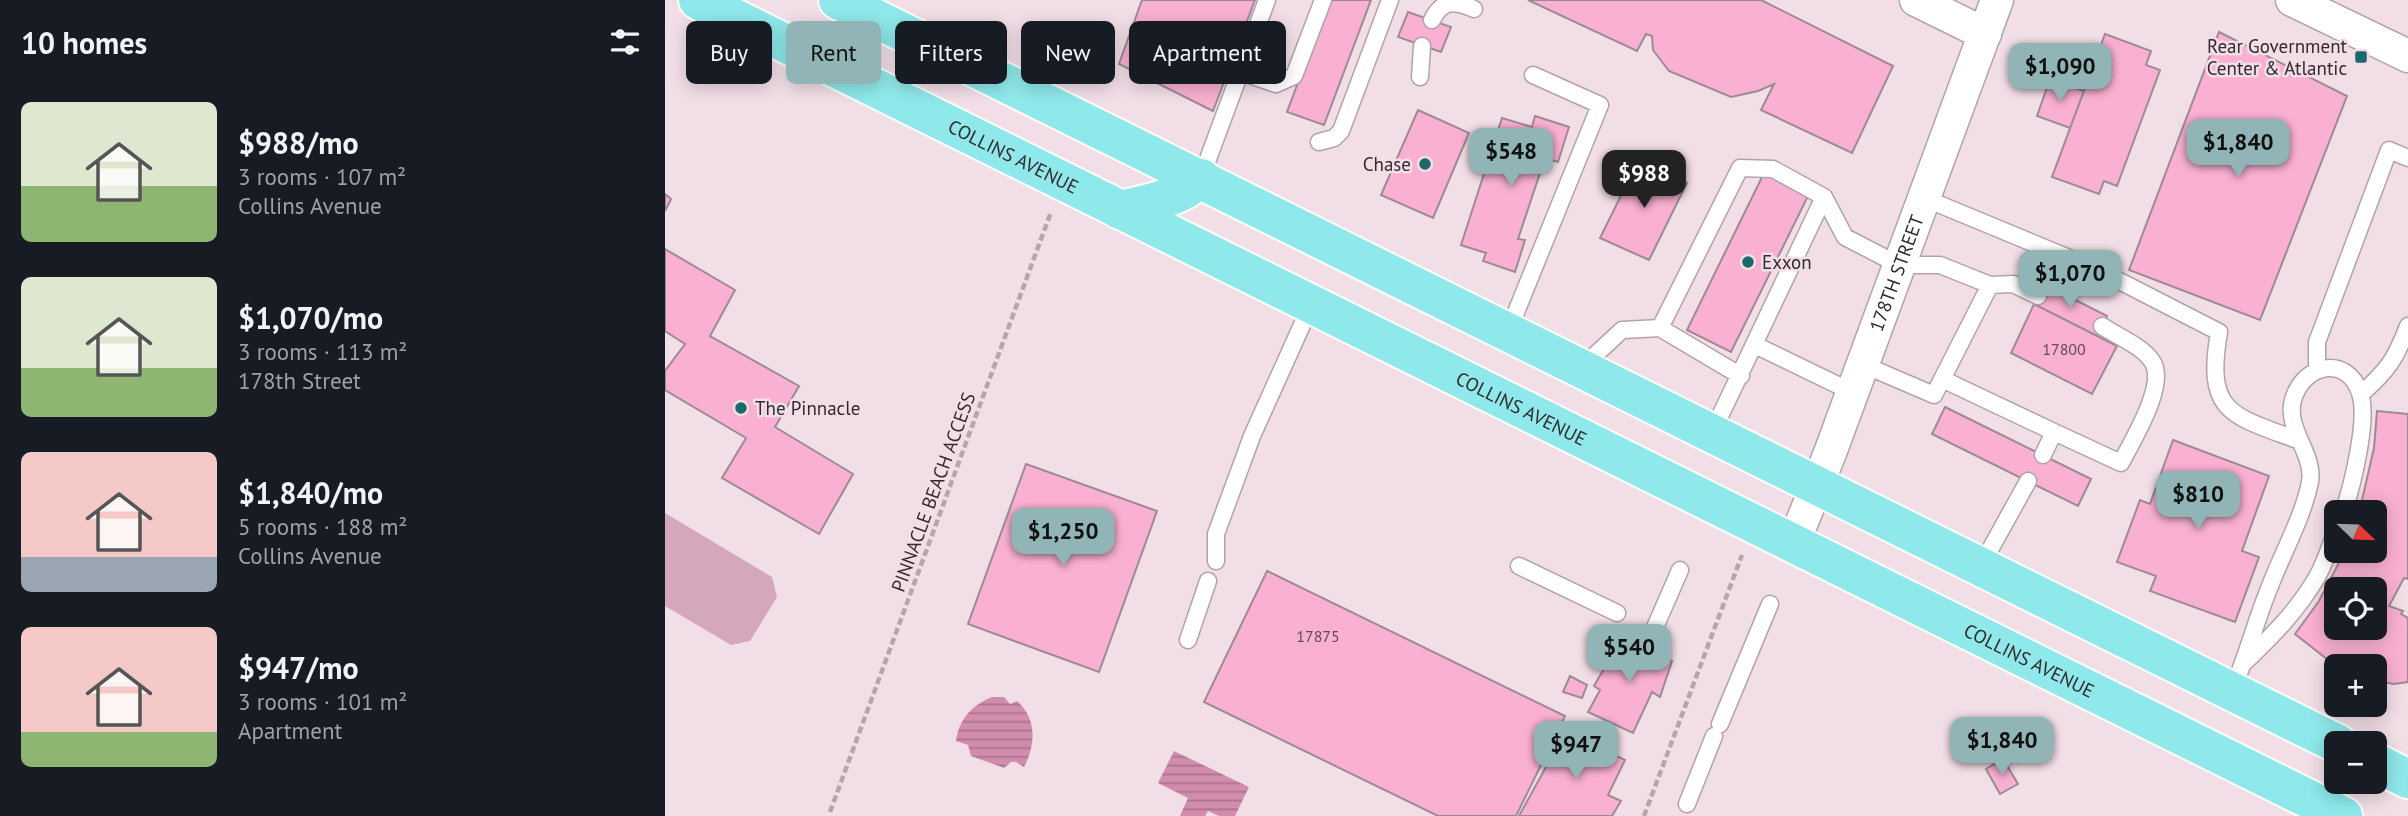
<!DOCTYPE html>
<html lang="en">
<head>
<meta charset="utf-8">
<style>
	body { margin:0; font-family:"PT Sans",sans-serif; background:#20242c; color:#f1f3f6; height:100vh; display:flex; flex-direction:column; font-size:26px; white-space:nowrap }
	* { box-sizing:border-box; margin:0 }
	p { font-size:23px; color:#9ea1a6 }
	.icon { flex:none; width:38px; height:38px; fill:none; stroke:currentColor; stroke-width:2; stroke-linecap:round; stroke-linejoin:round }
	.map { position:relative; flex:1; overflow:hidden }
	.sheet { display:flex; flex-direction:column; background:#171b24; width:665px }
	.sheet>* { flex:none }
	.banner { position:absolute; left:21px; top:21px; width:665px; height:63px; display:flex; gap:14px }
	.needle { width:46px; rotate:113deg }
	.tools { position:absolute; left:1659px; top:500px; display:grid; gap:14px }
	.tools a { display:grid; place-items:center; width:63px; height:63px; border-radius:10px; background:#171b24; box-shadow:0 4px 18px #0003; font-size:35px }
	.price { position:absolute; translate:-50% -60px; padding:0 16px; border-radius:14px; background:#91b5b7; color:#111; font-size:23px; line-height:46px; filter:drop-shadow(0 2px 4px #0008) }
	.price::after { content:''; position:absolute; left:50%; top:42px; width:21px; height:16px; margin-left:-10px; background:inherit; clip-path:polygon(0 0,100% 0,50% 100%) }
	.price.selected { background:#222; color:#fff }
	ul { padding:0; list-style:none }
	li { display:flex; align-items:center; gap:21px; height:175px; padding:0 21px }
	li span { display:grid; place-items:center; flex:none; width:196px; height:140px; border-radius:10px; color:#555 }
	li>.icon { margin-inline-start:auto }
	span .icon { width:84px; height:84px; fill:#fffc; stroke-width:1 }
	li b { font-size:30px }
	h2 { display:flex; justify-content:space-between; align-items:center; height:84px; padding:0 21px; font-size:30px }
	.tag { padding:0 24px; border-radius:10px; background:#171b24; box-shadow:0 4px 18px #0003; font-size:24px; line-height:63px }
	.tag.selected { background:#91b5b7; color:#111 }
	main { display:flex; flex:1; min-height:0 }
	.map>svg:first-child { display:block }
</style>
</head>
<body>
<main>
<section class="sheet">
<h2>10 homes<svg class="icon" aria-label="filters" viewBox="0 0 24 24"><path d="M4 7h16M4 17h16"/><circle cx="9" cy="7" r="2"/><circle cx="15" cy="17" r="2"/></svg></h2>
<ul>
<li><span style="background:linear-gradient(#dfe7d0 60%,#8fb573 0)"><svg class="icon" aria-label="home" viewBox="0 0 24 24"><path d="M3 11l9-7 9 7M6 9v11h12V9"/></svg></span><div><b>$988/mo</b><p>3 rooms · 107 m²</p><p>Collins Avenue</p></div></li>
<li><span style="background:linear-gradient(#dfe7d0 65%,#8fb573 0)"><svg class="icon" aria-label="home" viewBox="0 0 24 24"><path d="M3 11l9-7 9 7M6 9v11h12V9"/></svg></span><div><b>$1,070/mo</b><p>3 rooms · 113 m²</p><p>178th Street</p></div></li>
<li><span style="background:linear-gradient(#f6c9c9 75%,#9aa5b1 0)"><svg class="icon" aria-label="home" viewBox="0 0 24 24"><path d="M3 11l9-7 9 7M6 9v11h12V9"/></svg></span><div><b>$1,840/mo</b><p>5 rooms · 188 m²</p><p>Collins Avenue</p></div></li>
<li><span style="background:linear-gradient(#f6c9c9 75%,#8fb573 0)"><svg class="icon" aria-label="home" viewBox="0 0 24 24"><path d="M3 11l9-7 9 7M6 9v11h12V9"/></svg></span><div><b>$947/mo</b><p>3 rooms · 101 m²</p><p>Apartment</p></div></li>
</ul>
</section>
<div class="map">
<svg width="1743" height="816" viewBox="0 0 1743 816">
	<defs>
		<pattern id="water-rules" width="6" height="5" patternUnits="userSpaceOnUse" patternTransform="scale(1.75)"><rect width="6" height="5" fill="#d28cae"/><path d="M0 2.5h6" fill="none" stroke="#ab738e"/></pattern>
	</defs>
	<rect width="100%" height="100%" fill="#f2dee6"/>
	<path fill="#d5a7bc" d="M0 513 107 577 112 597 85 641 66 645 0 606Z"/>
	<path fill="url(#water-rules)" d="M327 697H339L345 704 352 701C372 719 371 744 359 767L351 762H346L339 768 306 756 303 745 291 741C294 719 307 705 327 697Z
		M509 751 584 787 570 816H554L543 811 540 816H515L523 798 493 783Z"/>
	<path fill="#f9b0d2" stroke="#9d8b93" stroke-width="2" fill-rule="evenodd" d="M477 0H590L548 111 454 64Z
		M664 0H706L659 125 622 112Z
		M863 0H1096L1228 66 1187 153 1096 110 1109 84 1093 91 1066 97 1004 71 988 50 987 36 981 34 972 51Z
		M743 12 786 27 776 52 733 37Z
		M1554 32 1682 96 1595 320 1464 270Z
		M1440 34 1486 51 1481 65 1495 70 1452 186 1439 181 1434 194 1387 177Z
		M1385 79 1419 91 1405 128 1372 116Z
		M753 110 804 133 768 218 716 195Z
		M870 116 904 127 893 162 880 158 853 239 860 240 850 272 818 261 821 253 796 245 837 118 867 127Z
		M974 159 1022 183 984 260 935 238Z
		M1099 173 1144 194 1066 352 1022 330Z
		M0 194 6 199 0 211Z
		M0 249 70 290 45 336 134 386 110 427 188 474 154 534 57 478 81 438 0 390V371L20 344 0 331Z
		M1379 284 1442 316 1432 336 1369 304Z
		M1369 304 1452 346 1427 394 1346 353Z
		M1280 407 1426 479 1413 506 1267 434Z
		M1712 411 1743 414V579L1739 578 1724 606 1738 611 1736 614 1743 618V682L1729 684 1710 681V667H1691L1688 664 1685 667H1672L1630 634 1654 601 1680 551H1710V513H1694L1709 448ZM1671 590H1710V628H1671Z
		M1508 440 1604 476 1577 551 1594 557 1570 622 1485 591 1491 576 1452 562 1475 500 1485 504Z
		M361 464 492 511 434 672 303 624Z
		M602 571 900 716 851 816H773L539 702Z
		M958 636 1007 661 995 697 987 692 968 733 923 712 935 690 929 686Z
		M905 676 922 685 917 698 898 692Z
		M903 727 924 736 922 742 960 760 943 795 956 801 947 816H854Z
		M1338 759 1353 784 1335 794 1321 769Z"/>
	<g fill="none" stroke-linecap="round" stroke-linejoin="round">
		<defs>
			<path id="service" d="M767 20C777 0 788 0 809 9
				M576 72 611 84 629 76 658 0
				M755 77 757 46
				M654 142 669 138 676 131 725 0
				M536 178 602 0
				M1259 198 1433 270 1554 332C1540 414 1566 415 1635 441
				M1325 285 1348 284 1373 296
				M995 328 1075 168 1108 169 1159 197 1180 237 1234 265H1275L1325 285 1269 395 1197 364
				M843 332 935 105 868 75
				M1090 345 1187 392
				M916 368 957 330 995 328 1076 376
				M1652 369V342L1724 150 1743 158
				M1277 379 1389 432 1378 455
				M1696 394C1723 370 1730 360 1743 326
				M1389 432 1456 463C1467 441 1503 384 1487 361 1477 346 1452 336 1437 326
				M1047 433 1159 197
				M551 561V534L587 436 646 305
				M854 566 952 613
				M1316 566 1363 481
				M523 640 543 581
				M981 648 1015 570
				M1581 661C1608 635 1633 610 1652 577 1660 563 1665 546 1671 531
				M1567 691C1582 656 1591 620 1605 586 1618 552 1638 517 1645 482 1650 454 1620 429 1628 400 1638 364 1682 354 1695 393 1704 419 1687 487 1678 513
				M1055 724 1105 604
				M1022 804 1049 736"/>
			<g id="minor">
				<path d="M1251 0 1320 34"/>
				<path d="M1627 0 1743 56"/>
				<path id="s1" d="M1128 544 1165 453 1332 0"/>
			</g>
			<g id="primary">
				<path id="s2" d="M33 0 1678 816"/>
				<path d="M173 0 1673 744"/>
				<path d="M455 210C484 203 513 199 536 178"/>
				<path d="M1710 762 1743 779"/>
			</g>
		</defs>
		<use href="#service" stroke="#b4a2aa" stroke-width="19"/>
		<use href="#minor" stroke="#b4a2aa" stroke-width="35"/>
		<use href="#primary" stroke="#fff" stroke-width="42"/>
		<path stroke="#b5a5ac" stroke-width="4.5" stroke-dasharray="7 3.5" stroke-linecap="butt" d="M165 812 386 212
			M979 816 1077 555"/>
		<use href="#service" stroke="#fff" stroke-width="16"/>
		<use href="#minor" stroke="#fff" stroke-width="32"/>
		<use href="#primary" stroke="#8fe8ea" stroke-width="38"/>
	</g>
	<g fill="#1c696b" stroke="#f2dee6" stroke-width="2.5">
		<rect x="1689" y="50" width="14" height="14" rx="3.5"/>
		<circle cx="760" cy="164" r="7"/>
		<circle cx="1083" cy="262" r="7"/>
		<circle cx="76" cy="408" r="7"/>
	</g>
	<g text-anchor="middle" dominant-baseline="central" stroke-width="5" stroke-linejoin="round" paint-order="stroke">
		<g font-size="16" fill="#644c57">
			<text x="1399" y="349">17800</text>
			<text x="653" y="636">17875</text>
		</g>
		<g font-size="19" fill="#322a2e" stroke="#f2dee6" text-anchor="end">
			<text x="1682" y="46">Rear Government<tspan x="1682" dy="22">Center &amp; Atlantic</tspan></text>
			<text x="746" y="164">Chase</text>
			<text x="1097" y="262" text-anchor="start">Exxon</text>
			<text x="90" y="408" text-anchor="start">The Pinnacle</text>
		</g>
		<g font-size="19" fill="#322a2e" stroke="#f2dee6">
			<text stroke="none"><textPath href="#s2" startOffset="352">COLLINS AVENUE</textPath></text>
			<text stroke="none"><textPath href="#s1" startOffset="290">178TH STREET</textPath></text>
			<text stroke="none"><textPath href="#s2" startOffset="919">COLLINS AVENUE</textPath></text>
			<text transform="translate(268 492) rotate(-70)">PINNACLE BEACH ACCESS</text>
			<text stroke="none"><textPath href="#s2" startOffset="1486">COLLINS AVENUE</textPath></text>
		</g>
	</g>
</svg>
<div class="tools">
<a><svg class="needle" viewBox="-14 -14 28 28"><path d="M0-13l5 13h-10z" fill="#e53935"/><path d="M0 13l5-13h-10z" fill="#9ea1a6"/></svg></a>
<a><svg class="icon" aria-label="locate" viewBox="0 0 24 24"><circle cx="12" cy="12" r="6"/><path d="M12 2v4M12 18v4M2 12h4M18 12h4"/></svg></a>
<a>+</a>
<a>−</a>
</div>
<b class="price" style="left:1395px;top:103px">$1,090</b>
<b class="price" style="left:1573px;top:179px">$1,840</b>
<b class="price" style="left:846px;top:188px">$548</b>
<b class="price selected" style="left:979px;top:210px">$988</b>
<b class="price" style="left:1405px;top:310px">$1,070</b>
<b class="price" style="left:1533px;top:531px">$810</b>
<b class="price" style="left:398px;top:568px">$1,250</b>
<b class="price" style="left:964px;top:684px">$540</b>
<b class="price" style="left:1337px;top:777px">$1,840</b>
<b class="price" style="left:911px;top:781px">$947</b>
<div class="banner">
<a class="tag">Buy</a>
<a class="tag selected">Rent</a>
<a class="tag">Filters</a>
<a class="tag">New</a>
<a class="tag">Apartment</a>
</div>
</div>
</main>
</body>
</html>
